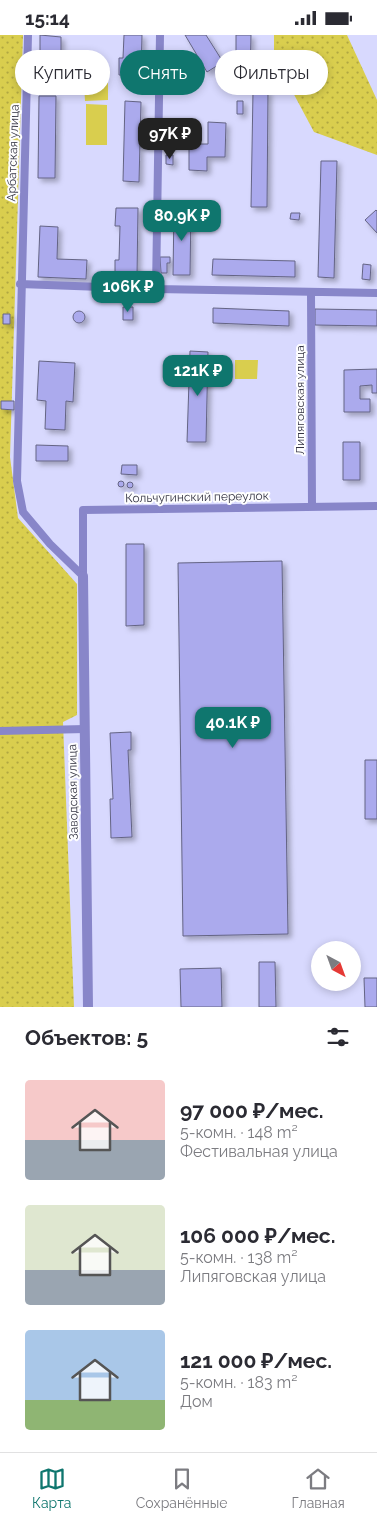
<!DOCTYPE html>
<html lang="ru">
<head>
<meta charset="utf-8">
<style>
	body { margin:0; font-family:Raleway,sans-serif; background:#f2f2f3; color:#2b2b33; height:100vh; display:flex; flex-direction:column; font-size:19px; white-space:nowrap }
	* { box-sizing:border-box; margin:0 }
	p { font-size:16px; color:#7c7c81 }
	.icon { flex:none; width:28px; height:28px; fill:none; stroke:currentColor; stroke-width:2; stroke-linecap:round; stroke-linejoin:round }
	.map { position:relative; height:972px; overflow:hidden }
	.panel { display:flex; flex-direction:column; background:#fff; flex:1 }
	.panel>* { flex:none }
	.guide { position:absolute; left:15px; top:15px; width:348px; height:45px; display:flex; gap:10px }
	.needle { width:32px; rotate:139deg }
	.tools { position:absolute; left:311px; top:906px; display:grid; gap:10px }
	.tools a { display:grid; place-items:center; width:50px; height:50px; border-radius:50%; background:#fff; box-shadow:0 2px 8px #0003; font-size:25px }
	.price { position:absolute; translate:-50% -42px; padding:0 11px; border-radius:10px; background:#0f766e; color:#fff; font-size:16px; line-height:32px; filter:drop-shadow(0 1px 2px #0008) }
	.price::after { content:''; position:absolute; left:50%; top:30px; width:15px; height:11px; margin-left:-8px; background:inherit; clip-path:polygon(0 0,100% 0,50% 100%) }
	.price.on { background:#222; color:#fff }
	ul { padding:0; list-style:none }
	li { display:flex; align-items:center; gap:15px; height:125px; padding:0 25px }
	li span { display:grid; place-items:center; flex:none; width:140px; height:100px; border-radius:5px; color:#555 }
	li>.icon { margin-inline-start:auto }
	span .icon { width:60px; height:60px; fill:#fffc; stroke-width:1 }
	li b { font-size:21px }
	h2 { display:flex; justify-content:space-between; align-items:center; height:60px; padding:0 25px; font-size:21px }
	.tag { padding:0 18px; border-radius:22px; background:#fff; box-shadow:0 2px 8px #0003; font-size:18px; line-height:45px }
	.tag.on { background:#0f766e; color:#fff }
	.status { display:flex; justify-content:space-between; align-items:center; height:35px; padding:0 25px; background:#fff; direction:ltr }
	.status svg { height:14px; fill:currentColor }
	.menu { display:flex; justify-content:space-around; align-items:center; height:70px; border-top:1px solid #e1e1e2; background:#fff; font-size:14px; color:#7c7c81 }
	.menu a { display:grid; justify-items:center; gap:2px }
	.menu .on { color:#0f766e }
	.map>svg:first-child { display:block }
</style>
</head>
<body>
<div class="status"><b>15:14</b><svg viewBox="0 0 49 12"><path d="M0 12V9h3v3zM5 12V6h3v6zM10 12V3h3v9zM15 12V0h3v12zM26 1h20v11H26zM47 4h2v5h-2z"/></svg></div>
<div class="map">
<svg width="377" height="972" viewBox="0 0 377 972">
	<defs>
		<pattern id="garden-dots" width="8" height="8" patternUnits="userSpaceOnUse" patternTransform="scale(1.25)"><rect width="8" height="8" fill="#d9ce4e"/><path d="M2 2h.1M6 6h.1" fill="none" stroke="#b1a842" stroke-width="1.8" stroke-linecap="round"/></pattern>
		<filter id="shadow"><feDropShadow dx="3.5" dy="3.5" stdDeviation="2.5" flood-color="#0004"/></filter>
	</defs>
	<rect width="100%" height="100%" fill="#d8d9fe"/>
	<path fill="#d9ce4e" d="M84 48H108V65L85 66Z
		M86 69 107 70V110H86Z
		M235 325H258L257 344H235Z"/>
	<path fill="url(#garden-dots)" d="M0 0H23L10 422 18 483 77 549V680L63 687 74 972H0Z
		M274 0H347L377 65V120L314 97 274 22Z"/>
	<path fill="#abaaed" stroke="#646484" filter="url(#shadow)" d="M40 0 61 2V19L40 18Z
		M124 0H142L141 41 119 40V23H123Z
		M185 0H206L223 27 207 37Z
		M236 0H251L250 48H236Z
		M253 56H268L267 172H251Z
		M39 61H56L55 143H38Z
		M125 66 141 67 139 147 123 146Z
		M237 66H243V79H237Z
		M208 87 226 88 225 122H207V136L189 135V109H208Z
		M166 120H173V130L166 129Z
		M321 126H337L334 243 318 242Z
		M116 173H138L137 242H115V225H119L120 191H115Z
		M174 175H191L190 240H173Z
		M376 175 377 176V198L365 185Z
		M291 178H300L299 185 290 184Z
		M40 191 58 192 57 224 87 225 86 244 38 242Z
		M160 222H170V228H167V238H161Z
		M213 224 295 226V242L212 240Z
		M363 229 371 230 370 245 362 244Z
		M123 272H133V285H123Z
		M213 273 289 276V291L213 288Z
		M315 274 377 275V291L315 290Z
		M73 282a6 6 0 1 1 12 0a6 6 0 1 1-12 0Z
		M3 279H10V289H3Z
		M190 316 208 317 206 407H187Z
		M39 326 75 328 73 367 66 366 65 395 45 394 46 366 37 365Z
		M377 334V358H372V350L360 351V364H370V377H344V335Z
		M1 366H14V375L1 374Z
		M343 407H360V445H343Z
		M36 410 68 411V426H36Z
		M122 430H137V440L121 439Z
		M118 449a3 3 0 1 1 6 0a3 3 0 1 1-6 0Z
		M127 450a3 3 0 1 1 6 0a3 3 0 1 1-6 0Z
		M126 509H144V590L126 591Z
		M282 526 288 899 183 901 178 528Z
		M131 697V715H128L132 802 111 803 110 764H113L110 698Z
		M365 725H377V784H365Z
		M259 927H275L276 972H259Z
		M221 933 222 972H181L180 934Z
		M364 943H377V972H365Z"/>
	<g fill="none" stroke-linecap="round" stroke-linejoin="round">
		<path stroke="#8886c9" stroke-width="8" d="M28 0 17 446 23 477 50 509 83 541
			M20 249 156 254 377 258
			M156 254 160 0
			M311 257 312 472
			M83 541V475L377 471
			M0 696 85 694"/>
		<path stroke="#8886c9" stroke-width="10" d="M83 541 88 972"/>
	</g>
	<g text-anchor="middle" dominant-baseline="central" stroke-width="4" stroke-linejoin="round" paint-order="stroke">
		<g font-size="12" fill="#343443" stroke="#fefefe">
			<text transform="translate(13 118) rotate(-88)">Арбатская улица</text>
			<text transform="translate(300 365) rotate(-90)">Липяговская улица</text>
			<text transform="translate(197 462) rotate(-1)">Кольчугинский переулок</text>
			<text transform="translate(73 757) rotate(-91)">Заводская улица</text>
		</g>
	</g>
</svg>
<div class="tools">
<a><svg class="needle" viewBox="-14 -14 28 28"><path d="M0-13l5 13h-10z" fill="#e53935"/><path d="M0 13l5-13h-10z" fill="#7c7c81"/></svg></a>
</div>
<b class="price on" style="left:170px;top:125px">97K ₽</b>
<b class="price" style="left:182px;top:207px">80.9K ₽</b>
<b class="price" style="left:128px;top:278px">106K ₽</b>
<b class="price" style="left:198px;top:362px">121K ₽</b>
<b class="price" style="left:233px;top:714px">40.1K ₽</b>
<div class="guide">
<a class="tag">Купить</a>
<a class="tag on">Снять</a>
<a class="tag">Фильтры</a>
</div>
</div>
<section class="panel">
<h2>Объектов: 5<svg class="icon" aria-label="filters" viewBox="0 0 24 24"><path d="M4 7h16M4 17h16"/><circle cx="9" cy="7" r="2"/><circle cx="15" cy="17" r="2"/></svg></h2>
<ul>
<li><span style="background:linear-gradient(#f6c9c9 60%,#9aa5b1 0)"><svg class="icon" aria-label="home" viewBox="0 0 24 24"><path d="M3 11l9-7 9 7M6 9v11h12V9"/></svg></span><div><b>97 000 ₽/мес.</b><p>5-комн. · 148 m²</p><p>Фестивальная улица</p></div></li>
<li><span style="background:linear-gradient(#dfe7d0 65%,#9aa5b1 0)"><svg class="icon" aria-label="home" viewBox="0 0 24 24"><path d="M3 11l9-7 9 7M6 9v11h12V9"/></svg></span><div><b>106 000 ₽/мес.</b><p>5-комн. · 138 m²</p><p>Липяговская улица</p></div></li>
<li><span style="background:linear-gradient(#a9c7e8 70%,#8fb573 0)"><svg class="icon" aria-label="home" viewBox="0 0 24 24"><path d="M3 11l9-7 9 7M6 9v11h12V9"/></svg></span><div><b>121 000 ₽/мес.</b><p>5-комн. · 183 m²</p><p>Дом</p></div></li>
</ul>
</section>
<nav class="menu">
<a class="on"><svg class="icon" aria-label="map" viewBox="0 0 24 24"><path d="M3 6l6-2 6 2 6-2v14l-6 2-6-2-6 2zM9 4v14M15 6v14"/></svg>Карта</a>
<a><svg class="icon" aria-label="saved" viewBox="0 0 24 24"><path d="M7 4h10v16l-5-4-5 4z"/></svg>Сохранённые</a>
<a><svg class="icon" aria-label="home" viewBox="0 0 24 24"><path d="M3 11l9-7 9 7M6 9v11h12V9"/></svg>Главная</a>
</nav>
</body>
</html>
